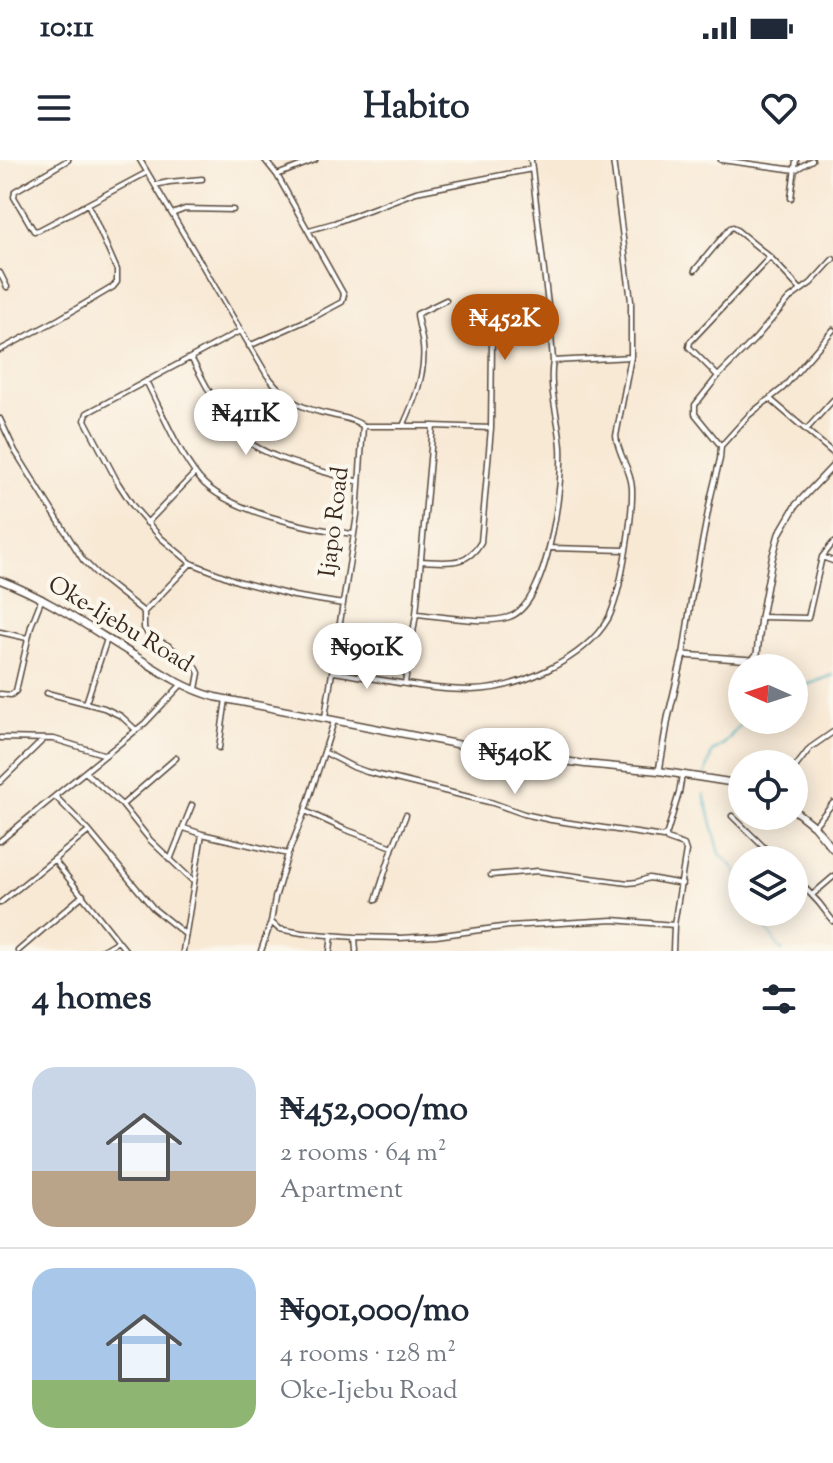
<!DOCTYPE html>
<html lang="en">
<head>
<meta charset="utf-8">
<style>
	body { margin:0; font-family:"Sorts Mill Goudy",serif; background:#f2f2f3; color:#1f2937; height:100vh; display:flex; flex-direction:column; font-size:30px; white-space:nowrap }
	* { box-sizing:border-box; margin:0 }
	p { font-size:26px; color:#747a83 }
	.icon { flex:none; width:44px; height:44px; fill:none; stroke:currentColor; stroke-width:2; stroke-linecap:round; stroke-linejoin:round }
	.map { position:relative; height:791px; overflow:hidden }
	.side { display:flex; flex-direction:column; background:#fff; flex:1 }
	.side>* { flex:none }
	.needle { width:52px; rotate:273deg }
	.tools { position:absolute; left:728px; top:494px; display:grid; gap:16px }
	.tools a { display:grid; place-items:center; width:80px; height:80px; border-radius:50%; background:#fff; box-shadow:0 4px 20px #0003; font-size:40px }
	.price { position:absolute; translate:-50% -68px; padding:0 18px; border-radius:28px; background:#fff; color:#222; font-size:26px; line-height:52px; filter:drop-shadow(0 2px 4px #0008) }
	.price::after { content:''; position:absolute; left:50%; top:48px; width:24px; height:18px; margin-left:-12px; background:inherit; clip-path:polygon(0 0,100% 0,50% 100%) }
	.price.current { background:#b45309; color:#fff }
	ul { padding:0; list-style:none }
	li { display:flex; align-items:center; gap:24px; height:200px; padding:0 32px }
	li+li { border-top:2px solid #e0e1e3 }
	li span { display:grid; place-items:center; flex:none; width:224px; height:160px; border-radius:24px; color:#555 }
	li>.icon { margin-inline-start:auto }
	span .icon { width:96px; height:96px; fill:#fffc; stroke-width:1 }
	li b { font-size:34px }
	h2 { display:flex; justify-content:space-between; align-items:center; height:96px; padding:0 32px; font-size:34px }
	.status { display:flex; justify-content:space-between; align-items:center; height:56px; padding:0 40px; background:#fff; direction:ltr }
	.status svg { height:22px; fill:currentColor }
	header { display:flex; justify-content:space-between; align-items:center; height:104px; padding:0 32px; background:#fff; font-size:36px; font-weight:700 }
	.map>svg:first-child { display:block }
</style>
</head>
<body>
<div class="status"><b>10:11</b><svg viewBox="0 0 49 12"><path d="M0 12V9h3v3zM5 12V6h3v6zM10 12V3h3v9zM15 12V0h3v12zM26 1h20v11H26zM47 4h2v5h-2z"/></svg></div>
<header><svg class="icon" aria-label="menu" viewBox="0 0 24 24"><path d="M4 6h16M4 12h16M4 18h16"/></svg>Habito<svg class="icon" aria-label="heart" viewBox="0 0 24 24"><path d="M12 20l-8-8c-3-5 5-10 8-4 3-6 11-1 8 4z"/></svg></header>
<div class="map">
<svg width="833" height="791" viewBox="0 0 833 791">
	<rect width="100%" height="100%" fill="#fbf7ec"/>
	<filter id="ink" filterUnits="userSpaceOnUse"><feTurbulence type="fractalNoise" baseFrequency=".0125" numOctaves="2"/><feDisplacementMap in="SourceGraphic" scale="16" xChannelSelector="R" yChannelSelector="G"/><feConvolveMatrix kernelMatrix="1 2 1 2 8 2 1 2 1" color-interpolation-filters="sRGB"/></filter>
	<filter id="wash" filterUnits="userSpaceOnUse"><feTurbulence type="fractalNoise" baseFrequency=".006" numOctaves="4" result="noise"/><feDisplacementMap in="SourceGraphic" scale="32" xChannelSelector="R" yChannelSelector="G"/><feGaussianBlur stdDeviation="1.8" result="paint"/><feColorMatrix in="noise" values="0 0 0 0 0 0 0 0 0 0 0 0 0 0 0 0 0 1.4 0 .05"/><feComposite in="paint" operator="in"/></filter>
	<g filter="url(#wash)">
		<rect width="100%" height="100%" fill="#f8e9d5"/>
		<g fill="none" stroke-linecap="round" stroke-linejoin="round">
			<path stroke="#43afc1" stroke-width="2" d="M794 533 807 525 833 515
				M705 616 712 592 724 584 741 564 750 560
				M704 634 720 694 734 708 742 724
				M754 752 782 791"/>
		</g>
	</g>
	<g filter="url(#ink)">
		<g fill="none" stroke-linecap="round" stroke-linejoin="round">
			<defs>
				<path id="minor" d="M68 0 15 31 14 37 34 71 39 70 146 13
					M140 0 267 215C288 242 299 248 332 255 344 258 354 259 363 266H433
					M721 0 795 10 812 0
					M532 9 550 162 553 201 631 197
					M277 15 315 0
					M155 25 169 22 202 19
					M791 38 796 0
					M172 54 185 49 233 50
					M309 70 334 63 416 32 532 9 531 0
					M695 110 730 68 733 67 770 97
					M0 113 7 127
					M240 171 87 253 85 260 118 323 133 346 161 378 191 403 237 421 294 436 343 444
					M249 186 314 157 342 142 344 135 277 15 265 0
					M0 190 59 159 113 127 117 122V110L88 44
					M191 198C203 218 221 258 237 273 265 300 321 310 359 322
					M718 216 689 187 690 182 770 97 801 130
					M146 221C161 250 179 294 199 318 227 352 311 369 353 374
					M770 239 833 293
					M0 259 15 291 83 400 100 417 144 452
					M403 266C414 242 426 213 423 186 422 175 418 165 417 154L446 140
					M806 270 833 240
					M721 286 695 254V245L718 216 755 179 789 139 811 123 833 99
					M147 363 195 313
					M551 388 625 390
					M822 397 833 401
					M421 401C446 402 467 407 481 382L491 268 492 182 497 174 502 172 550 162
					M191 403 144 452V468L149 476 169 486 196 507 199 513 196 529
					M416 454C441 456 486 465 509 457 549 444 563 323 561 287 559 258 548 229 553 201
					M761 457 808 458 822 397 833 383
					M0 472 27 478
					M683 495 691 441 711 336 720 299 721 286 749 255 783 228 833 170
					M334 512C379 519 426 530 472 530 518 529 584 500 608 459 621 435 633 356 632 328 631 309 618 295 616 276L631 197V141L613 0
					M405 523 416 454 433 266 491 268
					M181 525 145 563 55 636 89 671 154 749 185 774
					M47 533 104 548 121 556 136 570
					M0 534 11 535 16 531 31 466 42 438
					M86 543 107 479
					M325 557 357 355 363 266
					M0 578 54 579 106 595
					M219 588 226 539
					M324 592 353 607 367 612 493 643 524 654 551 660 663 677 667 673 679 633 682 615
					M794 609 810 588 833 572
					M85 612 122 645 150 680 194 722
					M0 622 44 579
					M122 645 176 598
					M305 651 344 669 393 687 406 655
					M732 656 777 700
					M814 666 833 643
					M184 668 202 674 288 694
					M666 676 667 679 684 685 686 691 674 765 673 791
					M0 681 55 636
					M54 700 126 791
					M170 700 192 645
					M491 715 538 711 628 723 637 722 649 718 682 724
					M794 716 819 743 833 761
					M812 735 833 717
					M376 740 393 687
					M0 743 88 672
					M271 762 279 769 302 773 355 777 400 778 436 776 509 766 613 760 674 765
					M355 777 356 791
					M18 791 83 735
					M101 791 118 781
					M183 791 202 674
					M261 791 271 762 275 738 288 694 305 651 334 561
					M330 791 332 775"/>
				<path id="tertiary" d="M659 611 668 558 683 495 752 500 757 494 761 457 772 399 779 374 796 345 833 306"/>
				<path id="secondary" d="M0 420C50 439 92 470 137 497 162 513 186 529 215 537L482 589 585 604 659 611 742 624
					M794 650 814 666 833 689"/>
			</defs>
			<use href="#minor" stroke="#574739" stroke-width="7"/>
			<use href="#tertiary" stroke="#574739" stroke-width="8"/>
			<use href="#secondary" stroke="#574739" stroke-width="9"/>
			<use href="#minor" stroke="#fff" stroke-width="4"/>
			<use href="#tertiary" stroke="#fff" stroke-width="5"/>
			<use href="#secondary" stroke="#fff" stroke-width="6"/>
		</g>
	</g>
	<g text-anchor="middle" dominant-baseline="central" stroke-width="8" stroke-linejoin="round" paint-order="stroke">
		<g font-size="24" fill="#3b2a1e" stroke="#fbf7ec">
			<text transform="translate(335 362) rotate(-83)">Ijapo Road</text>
			<text transform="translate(120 465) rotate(31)">Oke-Ijebu Road</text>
		</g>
	</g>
</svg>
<div class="tools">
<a><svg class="needle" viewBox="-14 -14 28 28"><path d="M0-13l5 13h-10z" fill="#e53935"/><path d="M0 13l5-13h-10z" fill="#747a83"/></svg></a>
<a><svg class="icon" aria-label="locate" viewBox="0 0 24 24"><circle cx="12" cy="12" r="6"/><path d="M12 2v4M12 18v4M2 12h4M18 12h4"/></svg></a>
<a><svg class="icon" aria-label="layers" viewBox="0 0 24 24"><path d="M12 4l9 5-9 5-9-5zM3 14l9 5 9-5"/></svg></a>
</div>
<b class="price current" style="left:505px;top:202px">₦452K</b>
<b class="price" style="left:246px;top:297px">₦411K</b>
<b class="price" style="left:367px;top:531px">₦901K</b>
<b class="price" style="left:515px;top:636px">₦540K</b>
</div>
<section class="side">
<h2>4 homes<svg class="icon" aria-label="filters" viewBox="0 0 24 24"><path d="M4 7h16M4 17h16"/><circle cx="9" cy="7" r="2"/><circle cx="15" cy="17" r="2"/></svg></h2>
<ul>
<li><span style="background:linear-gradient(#c9d6e8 65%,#b9a48a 0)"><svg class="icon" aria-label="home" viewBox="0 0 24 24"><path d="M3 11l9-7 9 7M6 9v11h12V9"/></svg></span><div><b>₦452,000/mo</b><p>2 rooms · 64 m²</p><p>Apartment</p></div></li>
<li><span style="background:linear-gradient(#a9c7e8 70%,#8fb573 0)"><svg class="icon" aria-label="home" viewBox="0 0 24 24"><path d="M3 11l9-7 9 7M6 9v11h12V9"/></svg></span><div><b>₦901,000/mo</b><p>4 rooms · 128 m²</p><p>Oke-Ijebu Road</p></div></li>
</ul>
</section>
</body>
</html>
